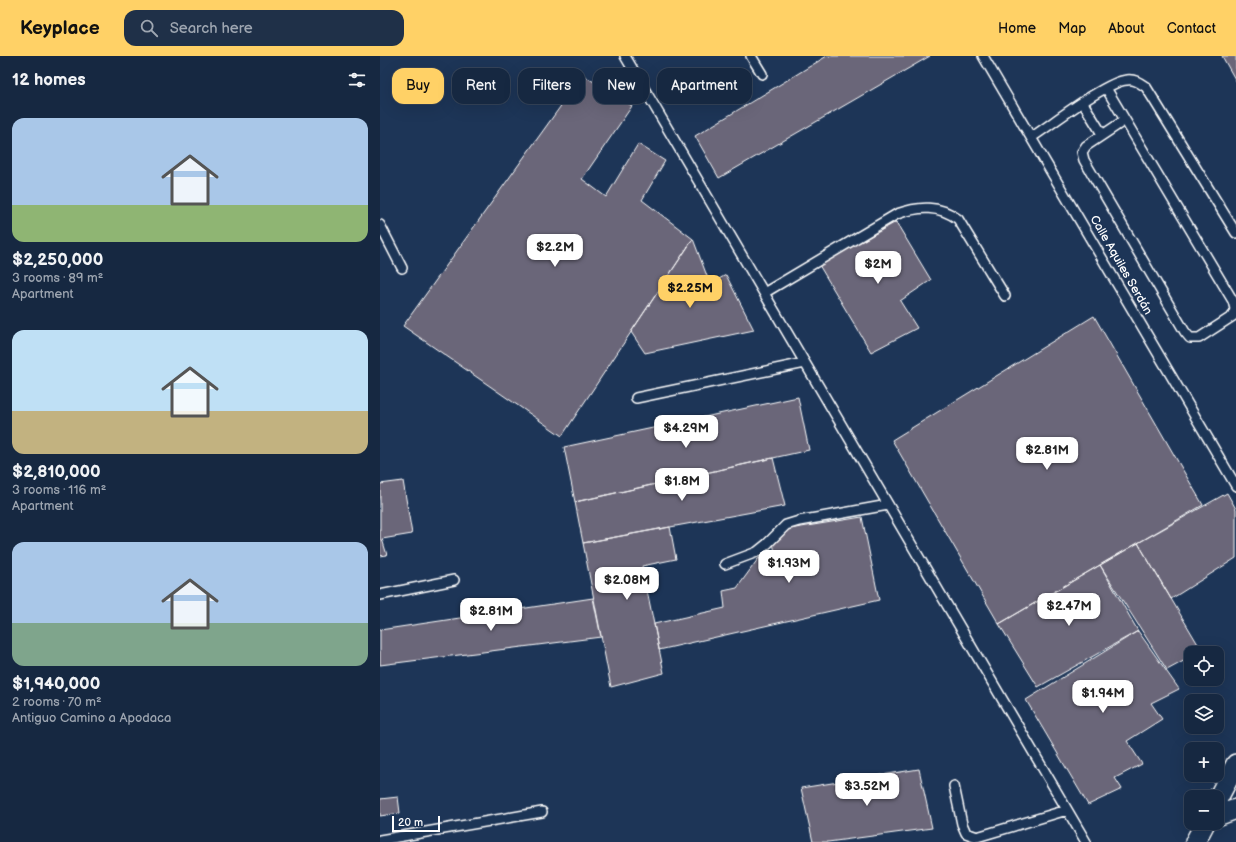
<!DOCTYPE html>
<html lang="en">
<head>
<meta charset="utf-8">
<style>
	body { margin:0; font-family:"Balsamiq Sans",sans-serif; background:#1f3048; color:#f1f3f6; height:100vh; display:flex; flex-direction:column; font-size:15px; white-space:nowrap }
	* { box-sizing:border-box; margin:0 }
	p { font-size:13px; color:#9ea6b1 }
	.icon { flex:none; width:22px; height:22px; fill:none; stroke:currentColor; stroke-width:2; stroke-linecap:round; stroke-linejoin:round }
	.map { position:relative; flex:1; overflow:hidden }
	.drawer { display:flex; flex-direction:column; background:#162841; width:380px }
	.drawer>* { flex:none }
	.banner { position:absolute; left:12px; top:12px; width:380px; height:36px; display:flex; gap:8px }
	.controls { position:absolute; left:804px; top:590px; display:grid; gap:8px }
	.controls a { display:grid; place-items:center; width:40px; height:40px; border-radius:8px; background:#162841; box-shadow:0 4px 16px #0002,0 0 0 1px #35445a; font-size:20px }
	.scale { position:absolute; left:12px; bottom:10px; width:48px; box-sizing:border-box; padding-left:4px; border:2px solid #fff; border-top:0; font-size:11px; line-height:14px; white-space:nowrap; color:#fff; -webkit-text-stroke:3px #1d3557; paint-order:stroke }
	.price { position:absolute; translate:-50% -34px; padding:0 9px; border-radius:8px; background:#fff; color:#222; font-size:13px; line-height:26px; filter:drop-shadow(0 1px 2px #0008) }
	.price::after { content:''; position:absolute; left:50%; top:24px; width:12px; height:9px; margin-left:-6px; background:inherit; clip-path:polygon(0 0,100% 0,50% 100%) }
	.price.active { background:#ffd166; color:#111 }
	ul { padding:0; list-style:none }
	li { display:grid; align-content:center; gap:8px; height:212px; padding:0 12px }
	li span { display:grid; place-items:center; height:124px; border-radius:12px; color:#555 }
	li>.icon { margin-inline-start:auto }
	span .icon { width:72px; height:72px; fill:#fffc; stroke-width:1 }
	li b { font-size:17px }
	h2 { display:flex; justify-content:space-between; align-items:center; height:48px; padding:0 12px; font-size:17px }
	.chip { padding:0 14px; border-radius:12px; background:#162841; box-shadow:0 4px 16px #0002,0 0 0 1px #35445a; font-size:14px; line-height:36px }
	.chip.active { background:#ffd166; color:#111 }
	header { display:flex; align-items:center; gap:24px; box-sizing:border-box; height:56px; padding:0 20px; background:#ffd166; color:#111 }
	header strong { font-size:19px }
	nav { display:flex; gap:22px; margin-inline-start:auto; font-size:14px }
	.search { width:280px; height:36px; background:#1f3048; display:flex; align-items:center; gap:10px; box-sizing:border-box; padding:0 14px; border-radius:12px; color:#9ea6b1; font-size:15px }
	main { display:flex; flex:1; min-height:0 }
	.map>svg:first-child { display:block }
</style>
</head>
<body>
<header>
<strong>Keyplace</strong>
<div class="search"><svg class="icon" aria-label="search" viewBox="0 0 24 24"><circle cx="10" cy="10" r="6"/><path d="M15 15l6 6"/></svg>Search here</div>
<nav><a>Home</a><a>Map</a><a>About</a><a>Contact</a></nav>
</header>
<main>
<section class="drawer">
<h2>12 homes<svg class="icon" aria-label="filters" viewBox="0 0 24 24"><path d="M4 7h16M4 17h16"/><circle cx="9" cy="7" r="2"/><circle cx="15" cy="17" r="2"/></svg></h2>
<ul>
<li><span style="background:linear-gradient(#a9c7e8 70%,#8fb573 0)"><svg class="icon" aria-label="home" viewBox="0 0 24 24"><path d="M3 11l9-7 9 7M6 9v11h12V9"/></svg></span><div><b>$2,250,000</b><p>3 rooms · 89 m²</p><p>Apartment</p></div></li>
<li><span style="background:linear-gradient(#bfe0f5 65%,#c2b280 0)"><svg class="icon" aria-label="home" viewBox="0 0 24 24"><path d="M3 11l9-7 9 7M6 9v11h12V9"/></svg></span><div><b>$2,810,000</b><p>3 rooms · 116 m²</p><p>Apartment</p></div></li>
<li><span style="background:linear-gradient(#a9c7e8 65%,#7fa58c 0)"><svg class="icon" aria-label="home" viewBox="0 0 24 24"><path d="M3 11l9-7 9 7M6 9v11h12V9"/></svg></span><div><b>$1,940,000</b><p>2 rooms · 70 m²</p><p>Antiguo Camino a Apodaca</p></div></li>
</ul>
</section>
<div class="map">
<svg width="856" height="786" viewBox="0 0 856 786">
	<rect width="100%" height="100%" fill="#1d3557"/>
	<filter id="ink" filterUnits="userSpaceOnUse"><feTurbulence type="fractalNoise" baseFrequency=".025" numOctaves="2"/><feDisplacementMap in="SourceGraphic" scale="8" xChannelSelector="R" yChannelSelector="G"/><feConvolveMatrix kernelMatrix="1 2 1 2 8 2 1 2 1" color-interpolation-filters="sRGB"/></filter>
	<g filter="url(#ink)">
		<path fill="#6b6679" stroke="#fff" d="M447 0H550L339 122 315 80Z
			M842 0H856V25Z
			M203 19 252 50 202 123 226 141 258 88 285 105 262 144 313 183 182 380 23 270Z
			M516 166 551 224 520 245 537 272 491 296 439 209Z
			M313 183 330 228 346 219 374 274 265 297 251 276Z
			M714 260 823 449 619 568 512 384Z
			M418 341 429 394 195 446 184 391Z
			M393 402 405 450 203 487 195 446Z
			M23 425 32 478 2 483 7 499 0 500V428Z
			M847 437 856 453V502L791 543 758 487Z
			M482 461 499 544 279 594 274 568 345 552 343 535 357 532 378 503 395 497 393 486 403 474Z
			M290 471 296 503 262 510 284 617 231 631 203 487Z
			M758 487 822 595 818 597H811V601L787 614 720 509Z
			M720 509 758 575 658 631 619 568Z
			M213 542 221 581 0 609V574Z
			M758 575 799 633 771 647 782 663 747 685 762 708 735 722 742 733 708 749 646 644Z
			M539 713 552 772 448 786H433L421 732Z
			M18 741 20 757 0 760V743Z"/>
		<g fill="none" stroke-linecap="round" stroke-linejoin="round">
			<defs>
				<path id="lane" d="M245 0 706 786
					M371 0 382 18
					M603 0 856 430
					M726 32 853 245 855 253 853 260 819 282H810L805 276 704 104 702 96 706 90 745 64
					M703 47 722 78
					M652 81C672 68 727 25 747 24 755 23 760 27 766 31L856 177
					M0 169 22 212
					M384 237 517 158C539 150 559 149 578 163L625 240
					M256 342 425 307
					M345 508 377 496 387 488 406 469 419 465 508 449
					M0 539 74 524
					M574 730 582 768 586 777 597 781 687 754
					M0 784 162 756"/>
				<path id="street" d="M837 744 856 708
					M837 760 856 753
					M815 786 825 767"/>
			</defs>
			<use href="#lane" stroke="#fff" stroke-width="12"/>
			<use href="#street" stroke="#fff" stroke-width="22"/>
			<use href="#lane" stroke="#1d3557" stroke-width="9"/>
			<use href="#street" stroke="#1d3557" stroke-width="19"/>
		</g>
	</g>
	<g text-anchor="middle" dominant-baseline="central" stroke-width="3" stroke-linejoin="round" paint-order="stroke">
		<g font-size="12" fill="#fff" stroke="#1d3557">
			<text transform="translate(741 209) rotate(60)">Calle Aquiles Serdán</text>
		</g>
	</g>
</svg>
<div class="controls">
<a><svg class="icon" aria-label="locate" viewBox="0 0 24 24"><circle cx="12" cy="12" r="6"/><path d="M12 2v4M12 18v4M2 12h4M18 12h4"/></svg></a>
<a><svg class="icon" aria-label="layers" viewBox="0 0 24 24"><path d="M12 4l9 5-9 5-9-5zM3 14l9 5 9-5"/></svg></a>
<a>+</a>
<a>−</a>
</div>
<div class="scale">20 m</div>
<b class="price" style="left:175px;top:212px">$2.2M</b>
<b class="price" style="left:498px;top:229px">$2M</b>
<b class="price active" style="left:310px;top:253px">$2.25M</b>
<b class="price" style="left:306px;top:393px">$4.29M</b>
<b class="price" style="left:667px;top:415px">$2.81M</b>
<b class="price" style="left:302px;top:446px">$1.8M</b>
<b class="price" style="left:409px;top:528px">$1.93M</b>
<b class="price" style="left:247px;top:545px">$2.08M</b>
<b class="price" style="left:689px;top:571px">$2.47M</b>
<b class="price" style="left:111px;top:576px">$2.81M</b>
<b class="price" style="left:723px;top:658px">$1.94M</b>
<b class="price" style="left:487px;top:751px">$3.52M</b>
<div class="banner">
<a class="chip active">Buy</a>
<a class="chip">Rent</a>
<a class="chip">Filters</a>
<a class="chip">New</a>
<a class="chip">Apartment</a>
</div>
</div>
</main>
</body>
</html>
